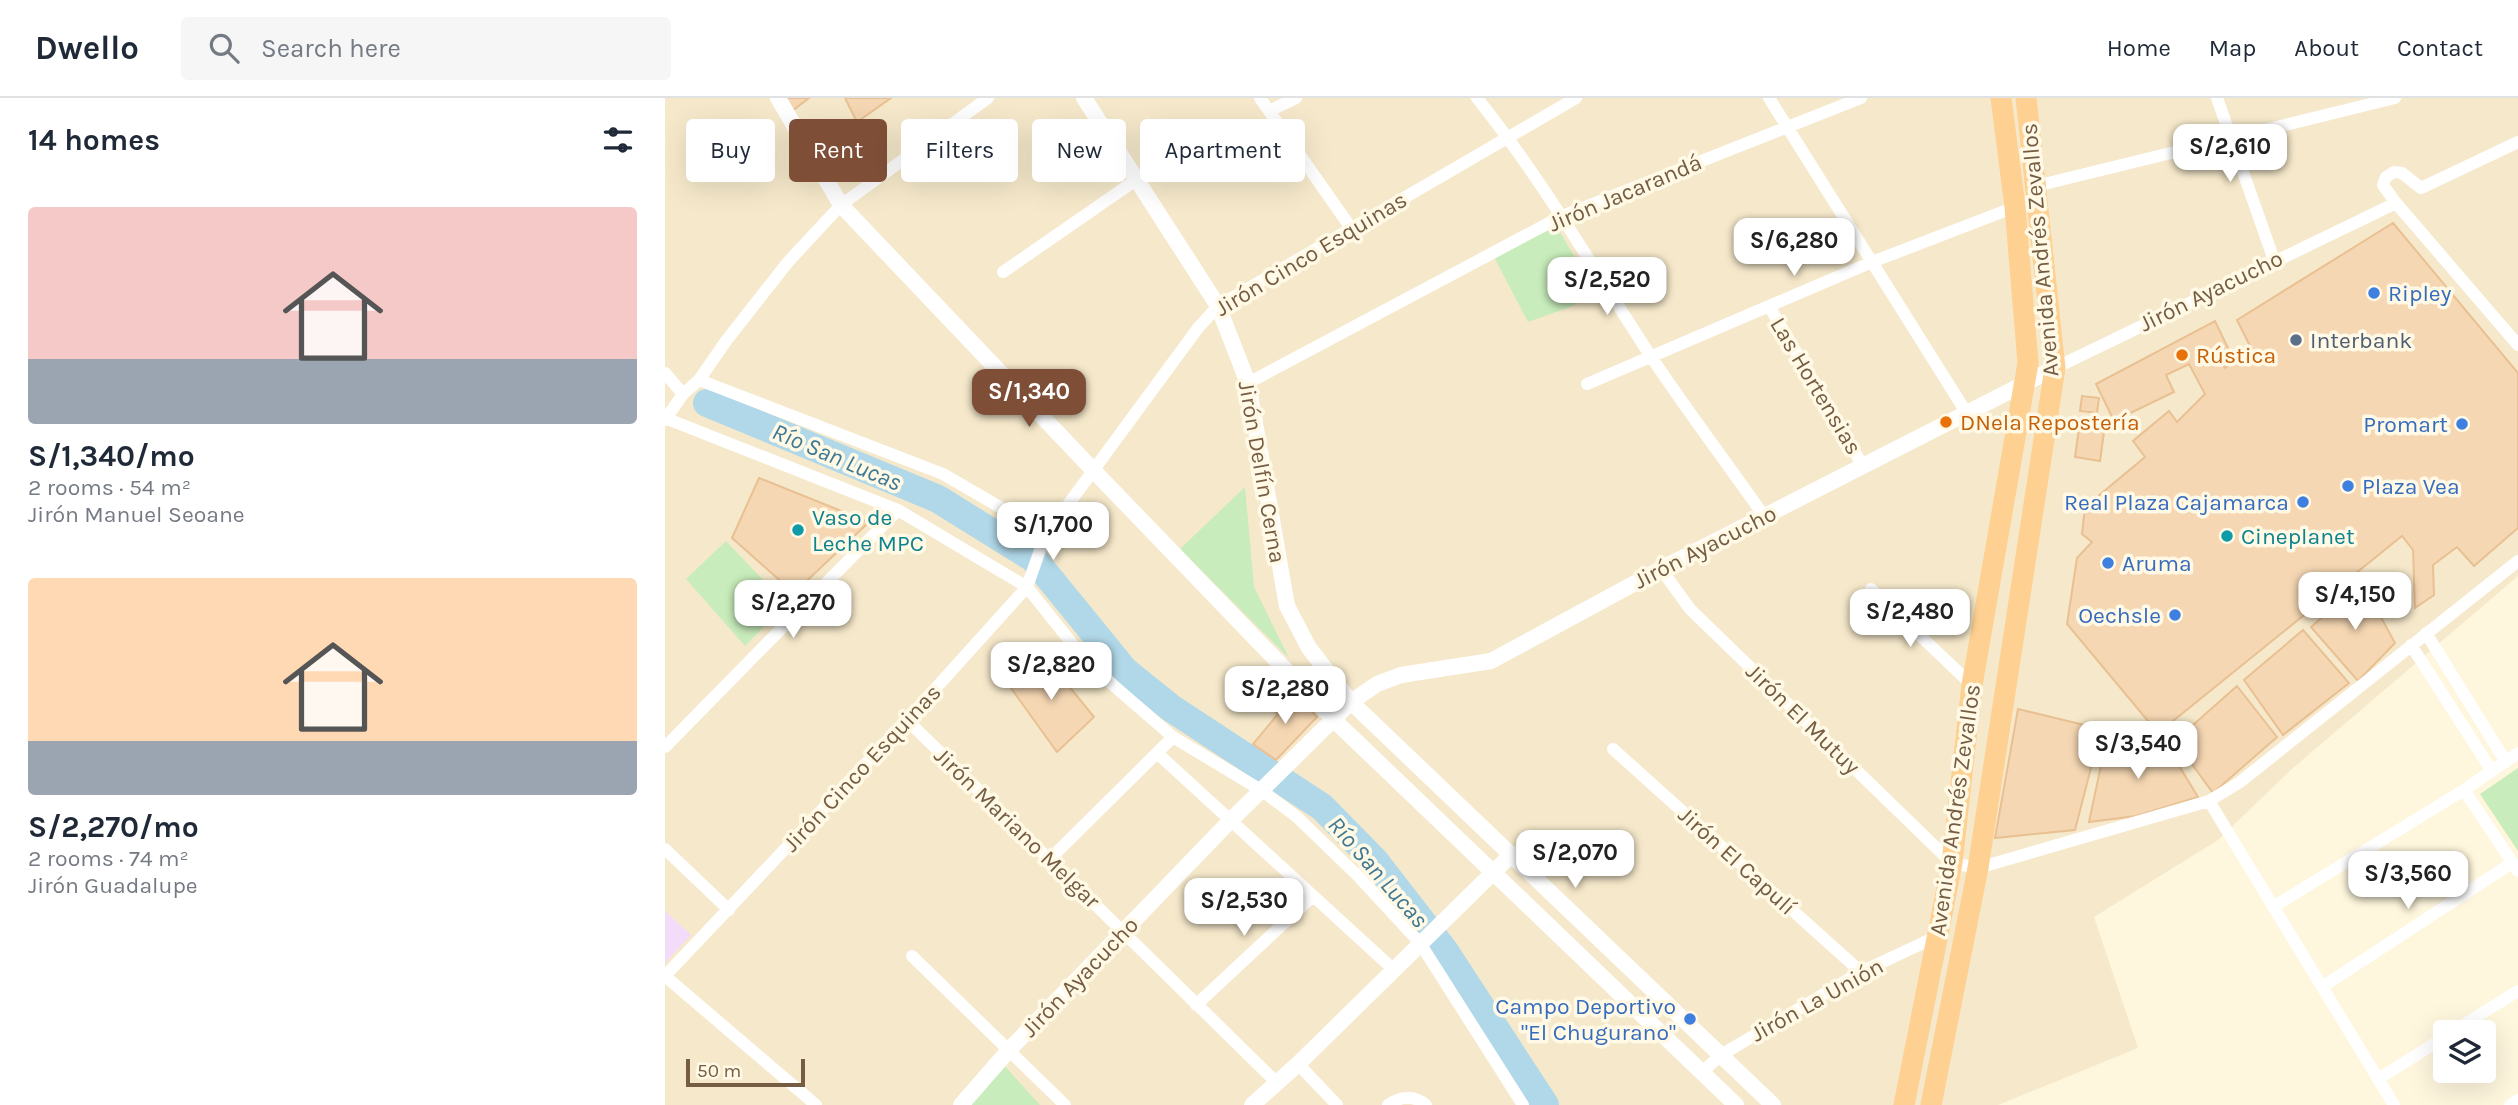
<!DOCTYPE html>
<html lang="en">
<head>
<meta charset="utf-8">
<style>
	body { margin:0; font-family:Karla,sans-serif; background:#f6f6f7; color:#1f2937; height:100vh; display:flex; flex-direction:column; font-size:26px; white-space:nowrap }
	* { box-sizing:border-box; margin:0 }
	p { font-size:23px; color:#747a83 }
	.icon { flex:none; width:38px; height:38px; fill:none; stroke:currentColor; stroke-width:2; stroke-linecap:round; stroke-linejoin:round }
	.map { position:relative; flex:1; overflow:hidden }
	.panel { display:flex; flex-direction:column; background:#fff; width:665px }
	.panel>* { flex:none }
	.top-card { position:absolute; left:21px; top:21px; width:665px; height:63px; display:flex; gap:14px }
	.fabs { position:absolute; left:1768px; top:922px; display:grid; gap:14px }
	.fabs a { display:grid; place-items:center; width:63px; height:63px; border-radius:7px; background:#fff; box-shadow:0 7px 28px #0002; font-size:35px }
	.scale { position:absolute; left:21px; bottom:18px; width:119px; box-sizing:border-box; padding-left:7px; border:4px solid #755d44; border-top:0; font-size:19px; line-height:24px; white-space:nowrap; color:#755d44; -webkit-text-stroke:5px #fff9e5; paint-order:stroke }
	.price { position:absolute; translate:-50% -60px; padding:0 16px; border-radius:14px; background:#fff; color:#222; font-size:23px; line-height:46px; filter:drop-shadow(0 2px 4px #0008) }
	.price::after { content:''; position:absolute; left:50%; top:42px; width:21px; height:16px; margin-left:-10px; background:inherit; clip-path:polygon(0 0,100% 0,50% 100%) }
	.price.current { background:#7e4e37; color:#fff }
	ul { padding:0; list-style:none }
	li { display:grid; align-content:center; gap:14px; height:371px; padding:0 28px }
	li span { display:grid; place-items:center; height:217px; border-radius:7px; color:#555 }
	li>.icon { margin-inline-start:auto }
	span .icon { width:126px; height:126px; fill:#fffc; stroke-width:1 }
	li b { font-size:30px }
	h2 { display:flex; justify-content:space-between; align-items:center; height:84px; padding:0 28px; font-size:30px }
	.tag { padding:0 24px; border-radius:7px; background:#fff; box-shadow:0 7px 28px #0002; font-size:24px; line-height:63px }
	.tag.current { background:#7e4e37; color:#fff }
	header { display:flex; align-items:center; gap:42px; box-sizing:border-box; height:98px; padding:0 35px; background:#fff; border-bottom:2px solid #e0e1e3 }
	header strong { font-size:33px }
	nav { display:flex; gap:38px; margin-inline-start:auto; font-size:24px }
	.search { width:490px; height:63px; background:#f6f6f7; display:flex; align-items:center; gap:18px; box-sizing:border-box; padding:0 24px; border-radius:7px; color:#747a83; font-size:26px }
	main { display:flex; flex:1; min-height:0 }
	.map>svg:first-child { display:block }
</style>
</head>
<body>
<header>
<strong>Dwello</strong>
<div class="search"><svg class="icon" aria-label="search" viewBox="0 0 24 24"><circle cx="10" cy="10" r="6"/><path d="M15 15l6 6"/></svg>Search here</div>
<nav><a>Home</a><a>Map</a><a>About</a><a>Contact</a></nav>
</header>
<main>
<section class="panel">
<h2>14 homes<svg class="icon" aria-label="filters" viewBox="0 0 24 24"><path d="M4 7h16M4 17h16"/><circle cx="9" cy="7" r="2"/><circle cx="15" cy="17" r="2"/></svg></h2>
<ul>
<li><span style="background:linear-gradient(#f6c9c9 70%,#9aa5b1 0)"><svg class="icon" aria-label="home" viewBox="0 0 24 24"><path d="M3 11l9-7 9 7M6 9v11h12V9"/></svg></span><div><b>S/1,340/mo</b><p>2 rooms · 54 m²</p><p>Jirón Manuel Seoane</p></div></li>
<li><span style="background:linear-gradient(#ffd9b3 75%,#9aa5b1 0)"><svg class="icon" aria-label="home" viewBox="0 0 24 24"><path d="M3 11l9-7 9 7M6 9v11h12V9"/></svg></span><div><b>S/2,270/mo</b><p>2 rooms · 74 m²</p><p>Jirón Guadalupe</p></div></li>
</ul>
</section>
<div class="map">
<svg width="1853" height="1007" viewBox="0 0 1853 1007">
	<rect width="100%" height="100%" fill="#fef6dd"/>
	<path fill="#f6e9cb" d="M0 0H1853V478L1628 670 1553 742 1429 819 1473 950 1333 1007H0Z"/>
	<path fill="#f3dbfa" d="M0 813 26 837 0 865Z"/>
	<path fill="#c8ecbb" d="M891 128 932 195 905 209 863 224 829 159Z
		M580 389 589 489 624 560 515 451Z
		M61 443 121 506 80 548 21 481Z
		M1853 670V753L1815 696Z
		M337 965 375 1007H302Z"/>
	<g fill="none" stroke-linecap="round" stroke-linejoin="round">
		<path stroke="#b1d8e8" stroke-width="28" d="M42 305 273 401 368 460 460 573 506 610 657 709 710 763 779 852 880 1007"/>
	</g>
	<path fill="#f5d7b3" stroke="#e9c092" stroke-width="2" d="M119 0H144L127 13Z
		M180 0H226L192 24Z
		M1728 125 1853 275V430L1809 468 1792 449 1768 467 1769 497 1750 510 1748 452 1737 438 1493 635 1402 526 1412 460 1427 444 1417 436 1420 409 1480 359 1468 343 1504 313 1512 324 1540 296 1524 266 1501 277 1509 294 1449 323 1431 286 1550 223 1564 252 1553 258 1560 270 1586 250 1572 222Z
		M1417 298 1434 300 1432 315 1415 313Z
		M1414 330 1439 334 1435 363 1410 359Z
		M94 380 204 424 129 495 67 440Z
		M1697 484 1730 545 1693 583 1646 529Z
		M1638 532 1684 585 1618 637 1579 582Z
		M377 555 429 619 392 654 343 586Z
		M1572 588 1612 639 1548 695 1510 643Z
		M627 592 652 619 611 662 588 646 613 616 608 612Z
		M1353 611 1436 631 1410 732 1330 740Z
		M1442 639 1502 648 1533 699 1471 718 1424 724Z"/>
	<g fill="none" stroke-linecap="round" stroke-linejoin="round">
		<path stroke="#fff" stroke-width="12" d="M595 0 686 130
			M812 0C877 81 928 170 985 257 1021 311 1061 364 1099 418
			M1104 0 1301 314
			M1552 0 1609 162
			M604 13 631 0
			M1371 88 1730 0
			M1731 105 1853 247
			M338 174 471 82
			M1104 208 1198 368
			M1390 270 1731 105 1718 87 1721 79 1729 74 1737 75 1756 90 1853 44
			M0 275 18 296
			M34 282 278 376 345 415 380 438
			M583 285 897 118 1196 0
			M922 286 1207 164 1350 109
			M0 320 233 412 362 489 417 558 448 587 508 639 596 692 632 719 693 778 755 845 858 1007
			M0 322 18 296 34 282 61 243 123 164 176 107 323 0
			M996 471 1025 511 1287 765 1313 770 1544 703 1575 684 1853 463
			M1206 491 1307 587
			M1761 535 1841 664
			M1746 547 1827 673
			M242 622 612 985
			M0 649 233 412
			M948 651 1196 874
			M492 655 728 871
			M1799 692 1853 773
			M1544 703 1729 1007
			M0 751 64 812
			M385 761 508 639
			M1608 809 1799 692 1853 655
			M247 858 400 1007
			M1657 889 1847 765
			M531 907 648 798
			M1787 934 1853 893
			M633 966 672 1007
			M1037 974 1056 957 1196 874 1273 838
			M1713 981 1780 939
			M151 1007 0 878 242 622 362 489 380 438 533 230 553 208 911 0
			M723 1007C735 998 749 997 761 1007
			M1845 1007 1853 1002"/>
		<path stroke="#fff" stroke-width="16" d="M113 0 176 107 429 373 668 621 1071 1007
			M419 0 553 208 583 285 622 508 644 550 686 604 1108 1007
			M296 1007 344 952 565 723 686 604 712 586 736 577 826 563 996 471 1390 270
			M587 1007 633 966 847 756"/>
		<path stroke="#fed091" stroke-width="21" d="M1239 1007 1287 765 1307 587 1363 265 1350 109 1336 0
			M1266 1007 1313 770 1390 270 1361 0"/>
	</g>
	<g fill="#3f7fe0" stroke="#fff9e5" stroke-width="2.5">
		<circle cx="1709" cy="195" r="7"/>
		<circle cx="1797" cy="326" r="7"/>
		<circle cx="1683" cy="388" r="7"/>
		<circle cx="1638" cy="404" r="7"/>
		<circle cx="1443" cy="465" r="7"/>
		<circle cx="1510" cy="517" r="7"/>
		<circle cx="1025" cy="921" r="7"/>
	</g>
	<circle fill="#5c6f8a" stroke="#fff9e5" stroke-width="2.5" cx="1631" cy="242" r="7"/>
	<g fill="#e8710a" stroke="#fff9e5" stroke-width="2.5">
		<circle cx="1517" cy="257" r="7"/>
		<circle cx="1281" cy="324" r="7"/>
	</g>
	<g fill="#0f9aa8" stroke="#fff9e5" stroke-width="2.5">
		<circle cx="133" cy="432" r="7"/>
		<circle cx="1562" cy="438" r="7"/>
	</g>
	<g text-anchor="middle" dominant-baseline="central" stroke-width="7" stroke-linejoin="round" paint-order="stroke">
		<g font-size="23" fill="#755d44" stroke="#fff9e5">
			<text transform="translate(960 95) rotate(-23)">Jirón Jacarandá</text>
			<text transform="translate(1375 152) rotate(-95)">Avenida Andrés Zevallos</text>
			<text transform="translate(646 156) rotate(-31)">Jirón Cinco Esquinas</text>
			<text transform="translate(1546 193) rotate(-26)">Jirón Ayacucho</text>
			<text transform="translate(1151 288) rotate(59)">Las Hortensias</text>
			<text transform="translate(597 374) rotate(80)">Jirón Delfín Cerna</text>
			<text transform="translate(1040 449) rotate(-27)">Jirón Ayacucho</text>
			<text transform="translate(1138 621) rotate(44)">Jirón El Mutuy</text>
			<text transform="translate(197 670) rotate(-47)">Jirón Cinco Esquinas</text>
			<text transform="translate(1290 712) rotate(-82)">Avenida Andrés Zevallos</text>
			<text transform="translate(352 730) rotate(44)">Jirón Mariano Melgar</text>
			<text transform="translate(1072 763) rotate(42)">Jirón El Capulí</text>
			<text transform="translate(415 879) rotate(-46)">Jirón Ayacucho</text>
			<text transform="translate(1152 902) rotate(-29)">Jirón La Unión</text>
		</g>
		<g font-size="23" fill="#366cbe" stroke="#fff9e5" text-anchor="end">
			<text x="1723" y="195" text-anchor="start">Ripley</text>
			<text x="1783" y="326">Promart</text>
			<text x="1697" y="388" text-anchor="start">Plaza Vea</text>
			<text x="1624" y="404">Real Plaza Cajamarca</text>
			<text x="1457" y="465" text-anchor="start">Aruma</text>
			<text x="1496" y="517">Oechsle</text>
			<text x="1011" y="908">Campo Deportivo<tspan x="1011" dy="26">"El Chugurano"</tspan></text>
		</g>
		<g font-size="23" fill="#4e5e75" stroke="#fff9e5" text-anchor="start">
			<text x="1645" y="242">Interbank</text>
		</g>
		<g font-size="23" fill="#c56008" stroke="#fff9e5" text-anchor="start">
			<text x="1531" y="257">Rústica</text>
			<text x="1295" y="324">DNela Repostería</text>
		</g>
		<g font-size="23" fill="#0d838f" stroke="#fff9e5" text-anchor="start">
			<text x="147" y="419">Vaso de<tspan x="147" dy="26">Leche MPC</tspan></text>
			<text x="1576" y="438">Cineplanet</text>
		</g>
		<g font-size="24" font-style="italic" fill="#3f7892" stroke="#fff9e5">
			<text transform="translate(172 359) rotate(23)">Río San Lucas</text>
			<text transform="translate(713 774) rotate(49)">Río San Lucas</text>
		</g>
	</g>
</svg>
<div class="fabs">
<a><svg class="icon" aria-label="layers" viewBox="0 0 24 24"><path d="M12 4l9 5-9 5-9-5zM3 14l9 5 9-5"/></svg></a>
</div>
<div class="scale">50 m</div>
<b class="price" style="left:1565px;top:86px">S/2,610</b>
<b class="price" style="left:1129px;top:180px">S/6,280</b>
<b class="price" style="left:942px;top:219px">S/2,520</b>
<b class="price current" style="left:364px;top:331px">S/1,340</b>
<b class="price" style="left:388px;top:464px">S/1,700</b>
<b class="price" style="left:1690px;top:534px">S/4,150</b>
<b class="price" style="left:128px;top:542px">S/2,270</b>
<b class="price" style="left:1245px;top:551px">S/2,480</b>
<b class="price" style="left:386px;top:604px">S/2,820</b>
<b class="price" style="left:620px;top:628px">S/2,280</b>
<b class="price" style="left:1473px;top:683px">S/3,540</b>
<b class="price" style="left:910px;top:792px">S/2,070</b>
<b class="price" style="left:1743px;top:813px">S/3,560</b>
<b class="price" style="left:579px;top:840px">S/2,530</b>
<div class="top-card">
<a class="tag">Buy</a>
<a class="tag current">Rent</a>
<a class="tag">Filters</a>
<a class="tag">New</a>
<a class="tag">Apartment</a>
</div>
</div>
</main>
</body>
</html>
